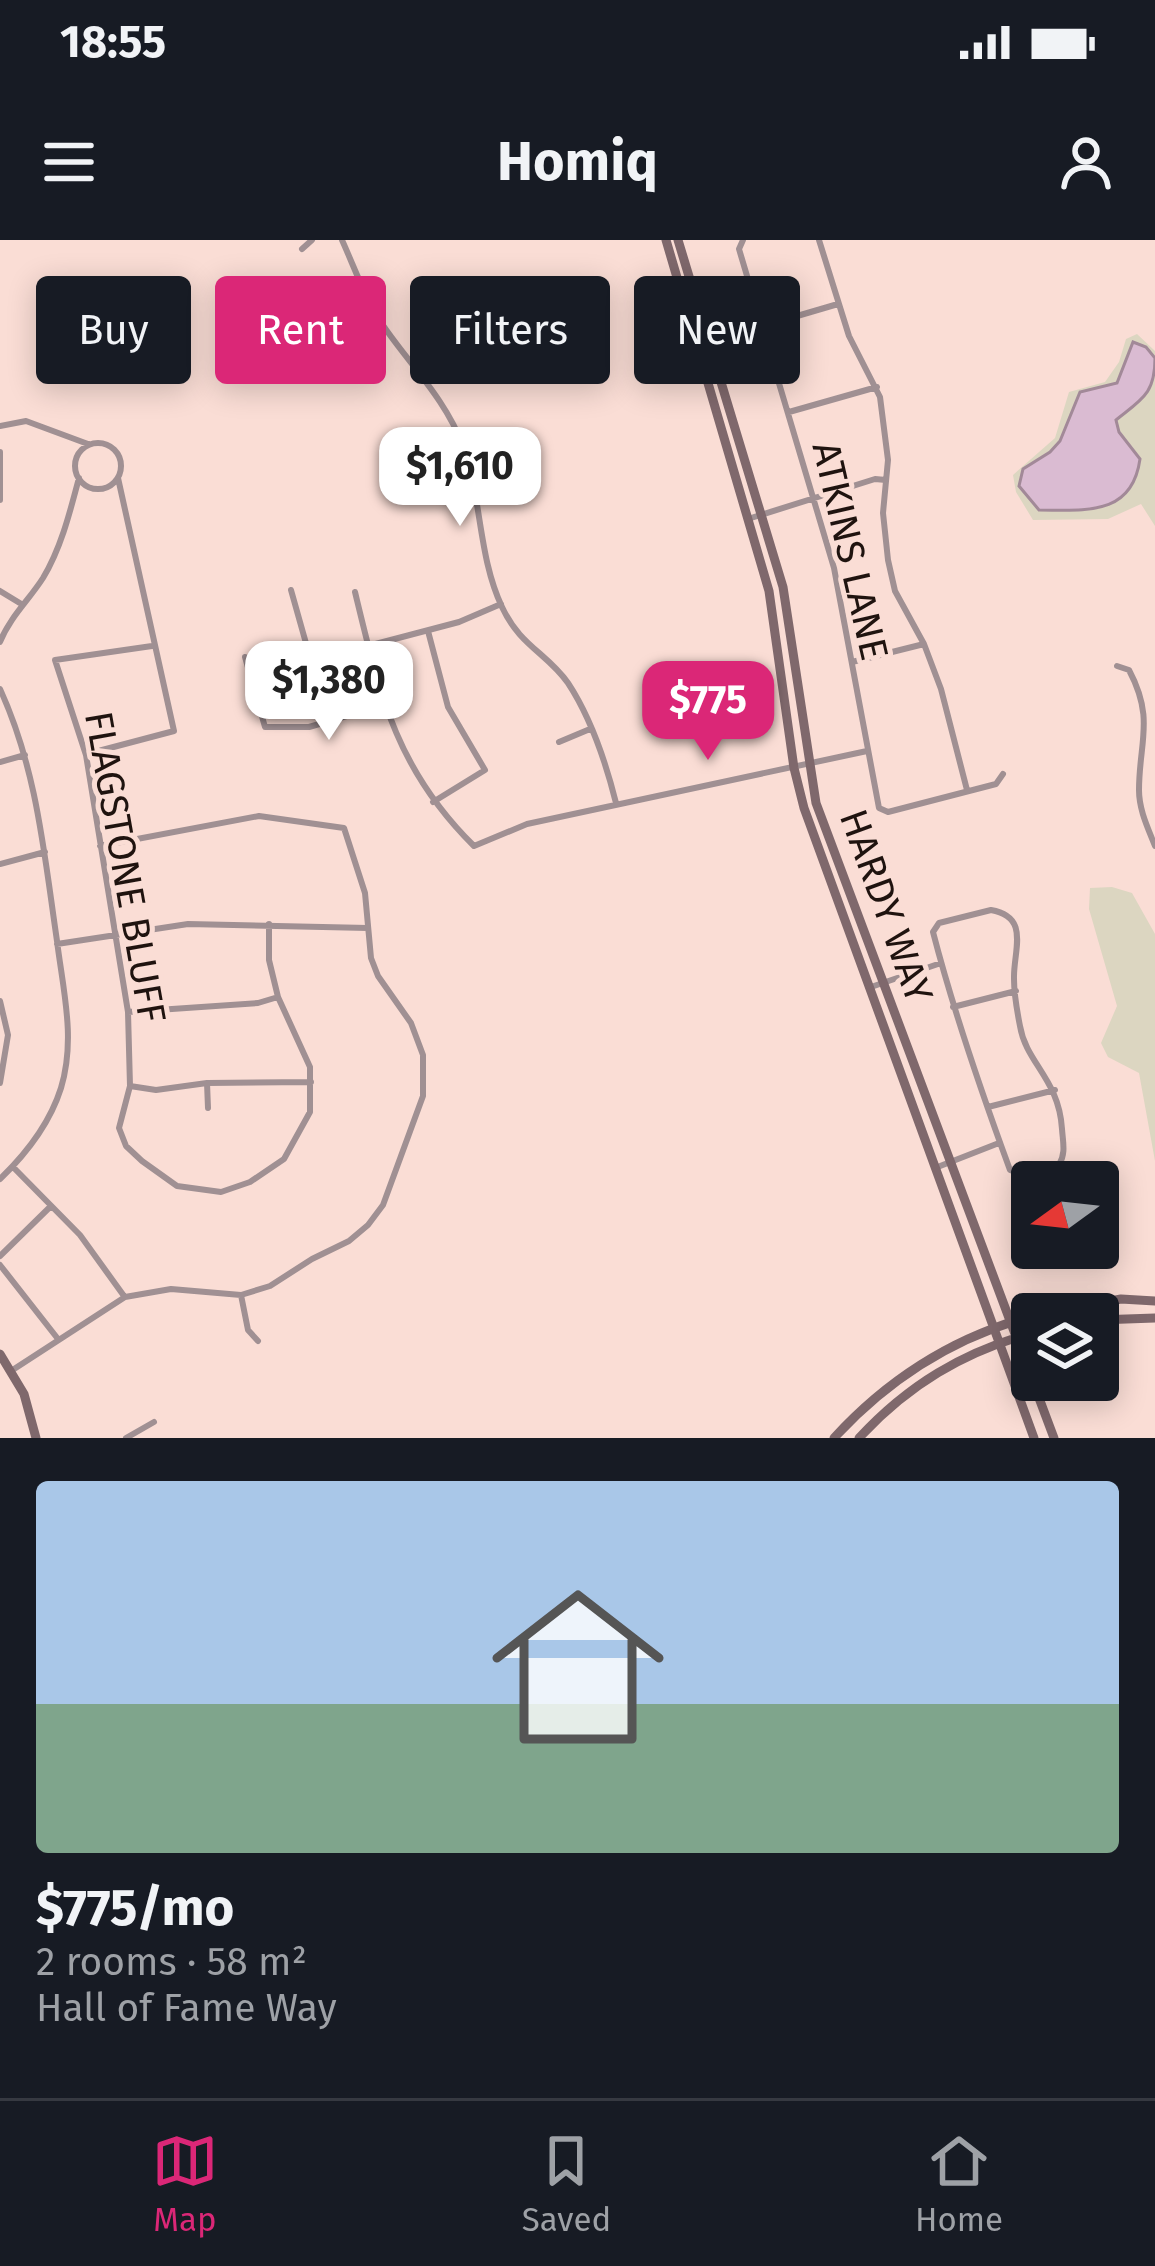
<!DOCTYPE html>
<html lang="en">
<head>
<meta charset="utf-8">
<style>
	body { margin:0; font-family:"Fira Sans",sans-serif; background:#242831; color:#f1f3f6; height:100vh; display:flex; flex-direction:column; font-size:45px; white-space:nowrap }
	* { box-sizing:border-box; margin:0 }
	p { font-size:39px; color:#9ea1a6 }
	.icon { flex:none; width:66px; height:66px; fill:none; stroke:currentColor; stroke-width:2; stroke-linecap:round; stroke-linejoin:round }
	.map { position:relative; height:1198px; overflow:hidden }
	.side { display:flex; flex-direction:column; background:#171b24; flex:1 }
	.side>* { flex:none }
	.hud { position:absolute; left:36px; top:36px; width:1083px; height:108px; display:flex; gap:24px }
	.needle { width:78px; rotate:255deg }
	.tools { position:absolute; left:1011px; top:921px; display:grid; gap:24px }
	.tools a { display:grid; place-items:center; width:108px; height:108px; border-radius:12px; background:#171b24; box-shadow:0 6px 30px #0003; font-size:60px }
	.price { position:absolute; translate:-50% -102px; padding:0 27px; border-radius:24px; background:#fff; color:#222; font-size:39px; line-height:78px; filter:drop-shadow(0 3px 6px #0008) }
	.price::after { content:''; position:absolute; left:50%; top:72px; width:36px; height:27px; margin-left:-18px; background:inherit; clip-path:polygon(0 0,100% 0,50% 100%) }
	.price.on { background:#db2777; color:#fff }
	ul { padding:0; list-style:none }
	li { display:grid; align-content:center; gap:24px; height:636px; padding:0 36px }
	li+li { border-top:3px solid #363941 }
	li span { display:grid; place-items:center; height:372px; border-radius:12px; color:#555 }
	li>.icon { margin-inline-start:auto }
	span .icon { width:216px; height:216px; fill:#fffc; stroke-width:1 }
	li b { font-size:51px }
	.tag { padding:0 42px; border-radius:12px; background:#171b24; box-shadow:0 6px 30px #0003; font-size:42px; line-height:108px }
	.tag.on { background:#db2777; color:#fff }
	.status { display:flex; justify-content:space-between; align-items:center; height:84px; padding:0 60px; background:#171b24; direction:ltr }
	.status svg { height:33px; fill:currentColor }
	header { display:flex; justify-content:space-between; align-items:center; height:156px; padding:0 36px; background:#171b24; font-size:54px; font-weight:700 }
	.tab-bar { display:flex; justify-content:space-around; align-items:center; height:168px; border-top:3px solid #363941; background:#171b24; font-size:33px; color:#9ea1a6 }
	.tab-bar a { display:grid; justify-items:center; gap:6px }
	.tab-bar .on { color:#db2777 }
	.map>svg:first-child { display:block }
</style>
</head>
<body>
<div class="status"><b>18:55</b><svg viewBox="0 0 49 12"><path d="M0 12V9h3v3zM5 12V6h3v6zM10 12V3h3v9zM15 12V0h3v12zM26 1h20v11H26zM47 4h2v5h-2z"/></svg></div>
<header><svg class="icon" aria-label="menu" viewBox="0 0 24 24"><path d="M4 6h16M4 12h16M4 18h16"/></svg>Homiq<svg class="icon" aria-label="person" viewBox="0 0 24 24"><circle cx="12" cy="8" r="4"/><path d="M4 21q1-7 8-7t8 7"/></svg></header>
<div class="map">
<svg width="1155" height="1198" viewBox="0 0 1155 1198">
	<rect width="100%" height="100%" fill="#faddd5"/>
	<path fill="#dcd6c1" d="M1137 94 1155 111V286L1141 264 1108 279 1033 280 1016 252 1013 235 1055 198 1069 152 1105 142 1119 122 1126 99Z
		M1112 647 1132 653 1155 694V921L1139 833 1108 817 1101 803 1117 766 1089 669 1090 648Z"/>
	<path fill="#dabbd2" stroke="#a28998" stroke-width="3" d="M1133 102 1146 107 1155 118C1155 154 1142 159 1116 180L1119 192 1140 219C1132 277 1084 270 1039 270L1019 246 1023 229 1050 212 1060 201 1080 152 1117 143Z"/>
	<g fill="none" stroke-linecap="round" stroke-linejoin="round">
		<path stroke="#a09093" stroke-width="6" d="M342 0C356 31 367 64 387 91 414 129 446 161 463 206 482 259 478 316 502 367 520 406 547 413 568 443 591 478 606 523 616 563
			M743 0 739 9 834 328 879 568 888 572 996 544 1003 534
			M819 0 849 96 880 157 888 220 883 273 888 320 895 351 924 404 941 449 967 550
			M302 9 312 0
			M763 86 838 64
			M789 172 877 147
			M0 186 26 181 88 204
			M75 226a23 23 0 1 1 46 0a23 23 0 1 1-46 0Z
			M0 212V260
			M751 278 875 239 886 240
			M291 350 311 421 459 382 501 364
			M0 351 23 365
			M355 352C380 455 396 529 474 606L527 584 867 511
			M428 391 448 467 485 530 433 562
			M0 402C10 377 29 360 43 338 61 308 70 272 79 238
			M152 406 55 420 86 515 128 772 130 846 119 888 126 906 142 921 177 946 221 952 250 942 284 919 310 872V827L278 757 269 720V684
			M245 417 265 487H309L384 465
			M852 422 924 404
			M1117 426 1129 430C1155 479 1139 502 1139 550 1139 570 1148 588 1155 606
			M0 449C37 530 44 613 57 701 63 750 76 799 61 848 50 883 26 914 0 939
			M559 502 590 489
			M87 514 174 491 118 238
			M0 522 25 515
			M0 624 45 612
			M991 670C1031 677 1013 711 1014 739 1014 754 1017 771 1020 786 1026 823 1059 839 1062 889 1063 903 1066 913 1059 925L1021 934 1010 930C981 851 954 773 933 692L939 683Z
			M57 704 188 684 368 688
			M871 747 941 723
			M0 761 8 795 0 843
			M953 767 1016 751
			M128 772 258 763 278 757
			M207 843 208 868
			M130 846 156 850 207 843 311 842
			M988 867 1055 850
			M13 927 80 995 124 1056
			M935 928 999 903
			M0 1016 51 966
			M0 1025 58 1099
			M241 1055 248 1090 258 1101
			M11 1131 125 1057 171 1049 241 1055 270 1046 312 1019 349 1001 368 985 383 965 423 856V815L411 783 378 736 371 718 365 653 344 588 259 576 100 606
			M126 1198 154 1182"/>
		<path stroke="#7f686c" stroke-width="9" d="M666 0 769 351 794 528 804 568 1034 1198
			M678 0 783 347 816 563 1054 1198
			M1040 1074 1121 1059 1155 1061
			M1098 1080 1155 1078
			M0 1114 24 1154 36 1198
			M834 1198C889 1138 954 1097 1032 1076
			M859 1198C908 1145 963 1112 1032 1093"/>
	</g>
	<g text-anchor="middle" dominant-baseline="central" stroke-width="10" stroke-linejoin="round" paint-order="stroke">
		<g font-size="39" fill="#1f130f" stroke="#faddd5">
			<text transform="translate(850 311) rotate(77)">ATKINS LANE</text>
			<text transform="translate(125 627) rotate(80)">FLAGSTONE BLUFF</text>
			<text transform="translate(886 666) rotate(70)">HARDY WAY</text>
		</g>
	</g>
</svg>
<div class="tools">
<a><svg class="needle" viewBox="-14 -14 28 28"><path d="M0-13l5 13h-10z" fill="#e53935"/><path d="M0 13l5-13h-10z" fill="#9ea1a6"/></svg></a>
<a><svg class="icon" aria-label="layers" viewBox="0 0 24 24"><path d="M12 4l9 5-9 5-9-5zM3 14l9 5 9-5"/></svg></a>
</div>
<b class="price" style="left:460px;top:289px">$1,610</b>
<b class="price" style="left:329px;top:503px">$1,380</b>
<b class="price on" style="left:708px;top:523px">$775</b>
<div class="hud">
<a class="tag">Buy</a>
<a class="tag on">Rent</a>
<a class="tag">Filters</a>
<a class="tag">New</a>
</div>
</div>
<section class="side">
<ul>
<li><span style="background:linear-gradient(#a9c7e8 60%,#7fa58c 0)"><svg class="icon" aria-label="home" viewBox="0 0 24 24"><path d="M3 11l9-7 9 7M6 9v11h12V9"/></svg></span><div><b>$775/mo</b><p>2 rooms · 58 m²</p><p>Hall of Fame Way</p></div></li>
</ul>
</section>
<nav class="tab-bar">
<a class="on"><svg class="icon" aria-label="map" viewBox="0 0 24 24"><path d="M3 6l6-2 6 2 6-2v14l-6 2-6-2-6 2zM9 4v14M15 6v14"/></svg>Map</a>
<a><svg class="icon" aria-label="saved" viewBox="0 0 24 24"><path d="M7 4h10v16l-5-4-5 4z"/></svg>Saved</a>
<a><svg class="icon" aria-label="home" viewBox="0 0 24 24"><path d="M3 11l9-7 9 7M6 9v11h12V9"/></svg>Home</a>
</nav>
</body>
</html>
